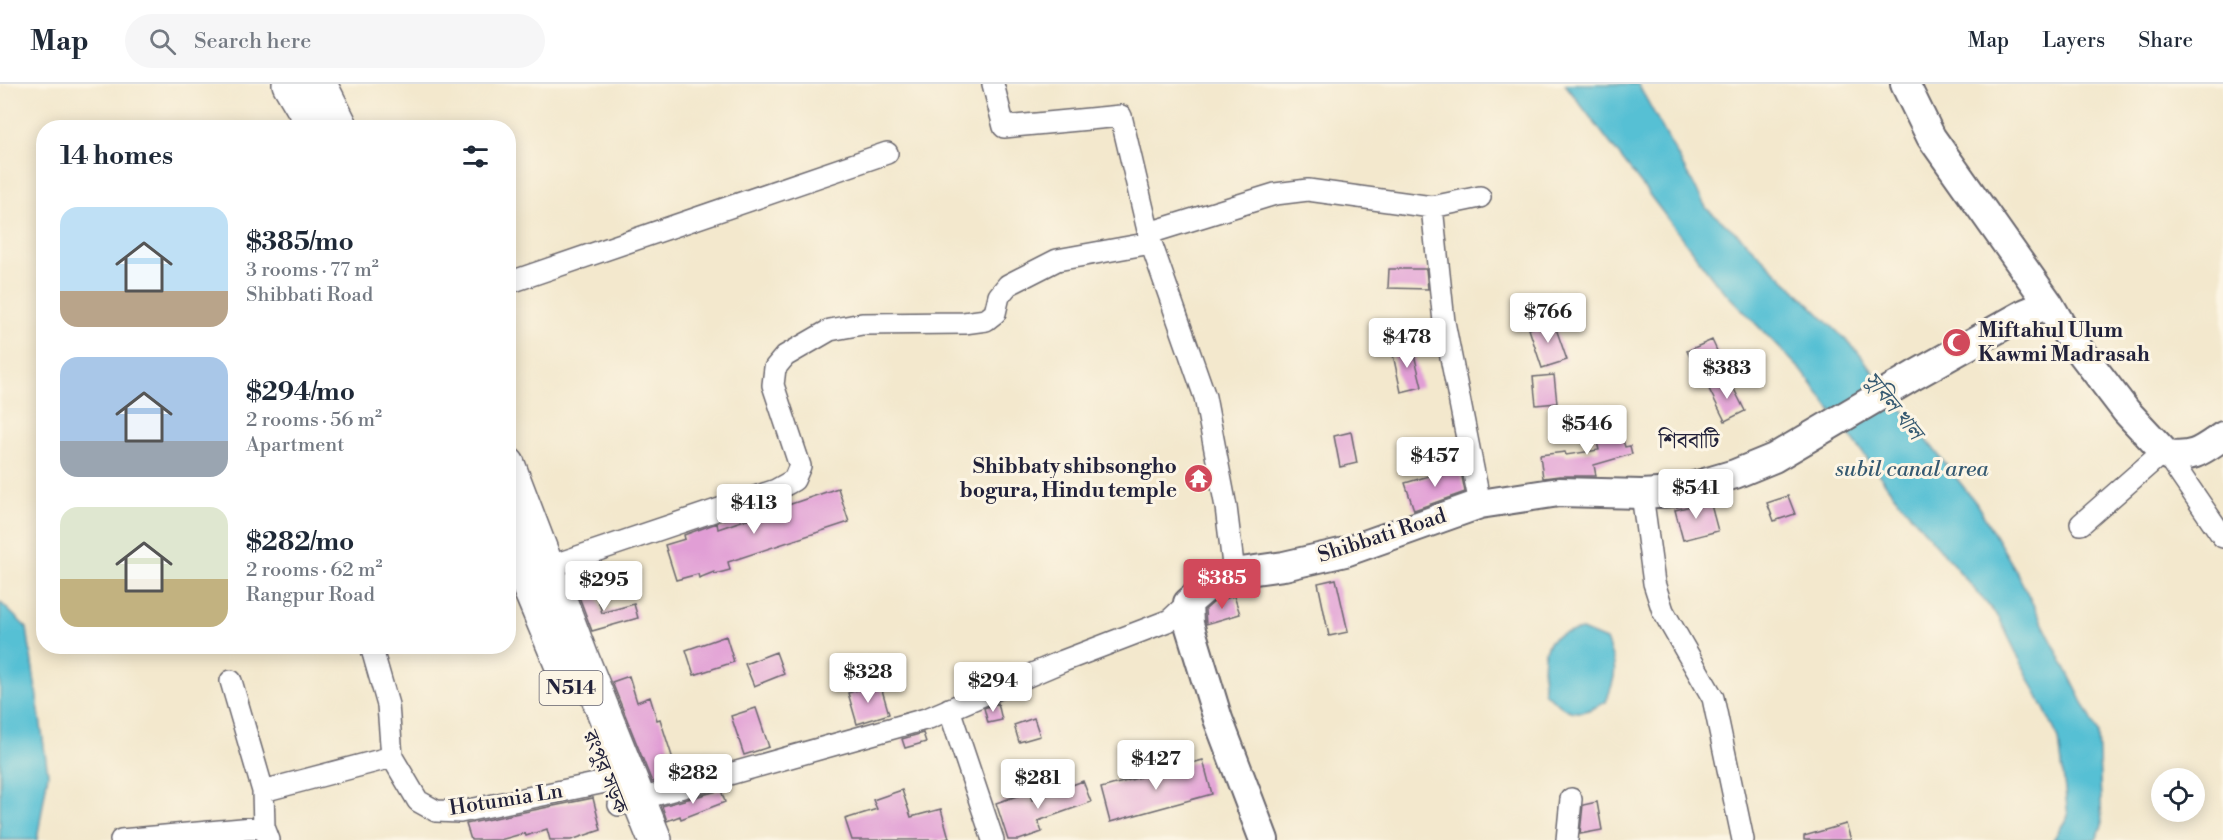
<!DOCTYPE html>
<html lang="en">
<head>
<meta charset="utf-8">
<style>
	body { margin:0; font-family:"Libre Bodoni","Noto Serif Bengali",serif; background:#f6f6f7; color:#1f2937; height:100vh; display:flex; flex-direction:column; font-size:22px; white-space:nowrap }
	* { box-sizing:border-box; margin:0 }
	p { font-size:20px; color:#747a83 }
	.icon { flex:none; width:33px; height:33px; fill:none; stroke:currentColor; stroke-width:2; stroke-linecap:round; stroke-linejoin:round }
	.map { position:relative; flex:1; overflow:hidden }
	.sheet { position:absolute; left:36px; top:36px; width:480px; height:534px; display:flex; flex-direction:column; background:#fff; border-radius:24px; box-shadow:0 3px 15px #0003 }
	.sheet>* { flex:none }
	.buttons { position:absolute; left:2151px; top:684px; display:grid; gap:12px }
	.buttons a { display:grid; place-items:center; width:54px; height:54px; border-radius:50%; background:#fff; box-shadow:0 3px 15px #0003; font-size:30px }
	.price { position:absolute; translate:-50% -51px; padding:0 14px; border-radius:6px; background:#fff; color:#222; font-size:20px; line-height:39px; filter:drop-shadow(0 2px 3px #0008) }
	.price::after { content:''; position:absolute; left:50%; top:36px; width:18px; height:14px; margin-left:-9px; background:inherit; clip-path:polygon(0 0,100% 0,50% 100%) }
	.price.on { background:#d1495b; color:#fff }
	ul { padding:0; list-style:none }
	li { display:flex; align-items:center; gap:18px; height:150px; padding:0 24px }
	li span { display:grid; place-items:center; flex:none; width:168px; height:120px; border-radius:18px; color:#555 }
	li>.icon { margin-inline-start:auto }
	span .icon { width:72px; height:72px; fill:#fffc; stroke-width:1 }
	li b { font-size:26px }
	h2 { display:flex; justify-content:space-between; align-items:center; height:72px; padding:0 24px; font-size:26px }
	header { display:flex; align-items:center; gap:36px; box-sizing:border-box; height:84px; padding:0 30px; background:#fff; border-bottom:2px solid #e0e1e3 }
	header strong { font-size:28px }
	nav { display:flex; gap:33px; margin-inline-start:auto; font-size:21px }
	.search { width:420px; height:54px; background:#f6f6f7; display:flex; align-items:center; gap:15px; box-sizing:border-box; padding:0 21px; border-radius:33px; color:#747a83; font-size:22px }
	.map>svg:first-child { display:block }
</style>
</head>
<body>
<header>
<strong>Map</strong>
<div class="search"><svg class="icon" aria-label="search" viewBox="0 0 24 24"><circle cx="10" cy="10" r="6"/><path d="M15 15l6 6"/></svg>Search here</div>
<nav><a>Map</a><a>Layers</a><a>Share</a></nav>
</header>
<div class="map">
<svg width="2223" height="756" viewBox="0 0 2223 756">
	<rect width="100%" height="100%" fill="#fcf5e5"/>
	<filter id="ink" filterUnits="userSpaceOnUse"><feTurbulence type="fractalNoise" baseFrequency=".0167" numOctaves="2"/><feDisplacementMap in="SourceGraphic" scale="12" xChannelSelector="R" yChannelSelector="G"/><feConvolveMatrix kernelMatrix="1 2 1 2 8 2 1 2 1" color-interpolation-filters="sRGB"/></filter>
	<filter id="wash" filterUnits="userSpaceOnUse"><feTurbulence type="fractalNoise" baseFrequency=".008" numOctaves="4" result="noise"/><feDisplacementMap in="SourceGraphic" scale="24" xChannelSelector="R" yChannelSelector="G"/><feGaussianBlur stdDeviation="1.35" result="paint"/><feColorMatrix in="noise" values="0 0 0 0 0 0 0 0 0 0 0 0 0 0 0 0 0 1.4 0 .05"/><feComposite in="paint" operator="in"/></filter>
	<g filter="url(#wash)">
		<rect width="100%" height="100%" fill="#f3e8cd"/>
		<path fill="#57c0d4" stroke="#3c7188" stroke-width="1.5" d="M1565 0H1638L1707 125 1739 151 1857 267 1976 419 2015 485 2098 648 2102 742 2096 756H2053L2068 732 2059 655 1999 534 1894 411 1802 287 1718 201Z
			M0 518 27 544 48 690 37 756H0Z
			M1582 546 1606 556C1618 585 1617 588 1606 618 1575 634 1570 631 1544 608 1544 592 1538 558 1559 551 1566 548 1575 548 1582 546Z"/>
		<g id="blocks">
			<path fill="#e19ed5" d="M1389 185H1426L1428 205 1388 204Z
				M1553 236 1567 276 1542 284 1529 245Z
				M1712 256 1719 271 1694 282 1687 267Z
				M1412 262 1422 303 1401 308 1392 266Z
				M1554 291 1557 319 1536 321 1533 293Z
				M1729 295 1745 327 1725 337 1709 305Z
				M1618 340 1625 363 1630 362 1632 370 1594 381 1596 392H1559L1543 394 1540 371 1565 368 1566 371 1599 366 1594 347Z
				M1351 348 1357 379 1340 383 1334 352Z
				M1460 383 1465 408 1414 426 1405 399Z
				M838 404 849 438 728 478 730 486 715 490 714 488 699 494 698 490 676 496 665 461 685 455 684 451 717 439 718 445Z
				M1788 412 1795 430 1774 437 1767 419Z
				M1710 417 1718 447 1683 456 1675 426Z
				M1336 495 1348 548 1329 552 1318 499Z
				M595 505 602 529 634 520 638 534 592 547 578 510Z
				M1234 512 1240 530 1206 540 1205 526 1214 518Z
				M726 552 734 578 694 591 686 566Z
				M776 568 784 590 754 602 745 580Z
				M629 592 637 618 650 613 657 636 660 635 678 691 652 698 612 598Z
				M880 599 889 630 857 640 848 609Z
				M998 619 1002 636 988 639 984 624Z
				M756 624 769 663 744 671 731 632Z
				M1034 634 1040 652 1019 658 1014 641Z
				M923 649 926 658 905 664 902 655Z
				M1203 676 1212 710 1110 738 1101 704Z
				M1083 697 1091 718 1038 737 1042 748 1019 756H1008L996 719 1029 708 1032 716Z
				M721 706 725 718 681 735 680 732 667 737 662 722Z
				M902 706 911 733 941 725 949 754 941 756H852L845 735 877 725 873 716Z
				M593 714 601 746 571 756H550L547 745 526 752 525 749 500 756H471L466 740Z
				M1597 718 1602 746 1580 750 1583 721Z
				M1846 740 1851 756H1804V752Z"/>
		</g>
	</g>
	<g filter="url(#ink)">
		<use href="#blocks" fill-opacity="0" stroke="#6b676e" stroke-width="1.5"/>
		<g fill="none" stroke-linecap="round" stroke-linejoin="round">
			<defs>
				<path id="street" d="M993 0 1004 43 1121 32 1151 159 1205 313 1226 423 1234 489
					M1432 123 1444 238 1480 420
					M1149 149 1275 110 1308 106 1432 123 1480 113
					M508 199 887 69
					M2167 371 2223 453
					M1642 410 1654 499 1663 527 1713 614 1743 756
					M2081 440 2163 368
					M548 483 776 406 794 396 800 382 773 301 775 284 785 272 830 246 862 240 964 239 986 236 995 229 999 212 1008 201 1057 176 1151 159
					M371 562 388 621 392 673 418 717 436 727 460 728 610 697
					M231 597 263 707 264 743 269 756
					M949 625 993 756
					M263 707 392 673
					M619 721 929 634 1063 577 1170 536 1188 519
					M121 756 264 743
					M1567 756 1571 715"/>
				<path id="secondary" d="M1905 0 1931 53 2049 220 2064 246 2126 327 2167 371C2195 374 2201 367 2223 352
					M1264 756 1218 635 1189 540 1188 519 1209 501 1234 489 1284 482 1345 468 1480 420 1559 408 1642 410 1674 408 1735 390 1774 374 1915 291 2026 229 2049 220"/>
				<path id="highway" d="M289 0 315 44
					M320 0 342 44
					M508 380 582 574 655 756
					M508 453 563 585"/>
			</defs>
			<use href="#street" stroke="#6b676e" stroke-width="24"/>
			<use href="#secondary" stroke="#6b676e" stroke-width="32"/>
			<use href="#highway" stroke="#6b676e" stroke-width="36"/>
			<use href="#street" stroke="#fff" stroke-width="21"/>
			<use href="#secondary" stroke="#fff" stroke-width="28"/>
			<use href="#highway" stroke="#fff" stroke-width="33"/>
		</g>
	</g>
	<defs>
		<symbol id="mosque-disc" viewBox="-11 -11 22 22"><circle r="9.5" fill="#d1495b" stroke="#fcf5e5"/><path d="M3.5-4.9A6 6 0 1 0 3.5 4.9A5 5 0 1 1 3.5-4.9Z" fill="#fff"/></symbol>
		<symbol id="temple-disc" viewBox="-11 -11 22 22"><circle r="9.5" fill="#d1495b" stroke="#fcf5e5"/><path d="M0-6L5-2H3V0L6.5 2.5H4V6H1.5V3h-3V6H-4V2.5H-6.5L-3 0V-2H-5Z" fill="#fff"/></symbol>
	</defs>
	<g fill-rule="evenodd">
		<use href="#mosque-disc" x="1940" y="242" width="33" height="33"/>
		<use href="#temple-disc" x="1182" y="378" width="33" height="33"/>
	</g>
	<g text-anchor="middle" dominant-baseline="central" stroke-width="6" stroke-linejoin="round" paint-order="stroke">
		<rect fill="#fcf5e5" stroke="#63616e" stroke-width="1.5" x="539.5" y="587" width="63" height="34" rx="4.5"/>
		<g font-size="20" font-weight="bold" fill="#22223b">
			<text x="571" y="604">N514</text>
		</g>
		<g font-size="21" font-weight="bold" fill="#22223b" stroke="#fcf5e5" text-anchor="start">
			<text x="1978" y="247">Miftahul Ulum<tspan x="1978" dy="24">Kawmi Madrasah</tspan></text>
			<text x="1177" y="383" text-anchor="end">Shibbaty shibsongho<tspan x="1177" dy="24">bogura, Hindu temple</tspan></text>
		</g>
		<g font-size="21" fill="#22223b" stroke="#fcf5e5">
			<text transform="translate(1382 452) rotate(-18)">Shibbati Road</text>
			<text transform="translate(605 688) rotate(68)">রংপুর সড়ক</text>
			<text transform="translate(506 716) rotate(-9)">Hotumia Ln</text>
		</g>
		<g font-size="22" font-style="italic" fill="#355971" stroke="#fcf5e5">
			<text transform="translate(1893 322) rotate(51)">সুবিল খাল</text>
			<text x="1912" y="385">subil canal area</text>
		</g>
		<g font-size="22" fill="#22223b" stroke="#fcf5e5">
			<text x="1689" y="357">শিববাটি</text>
		</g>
	</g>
</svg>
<div class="buttons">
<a><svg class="icon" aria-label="locate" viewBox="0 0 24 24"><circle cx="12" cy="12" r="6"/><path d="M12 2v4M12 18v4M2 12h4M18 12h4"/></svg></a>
</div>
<b class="price" style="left:1548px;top:260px">$766</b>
<b class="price" style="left:1407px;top:285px">$478</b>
<b class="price" style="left:1727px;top:316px">$383</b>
<b class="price" style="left:1587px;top:372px">$546</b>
<b class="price" style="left:1435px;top:404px">$457</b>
<b class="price" style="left:1696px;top:436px">$541</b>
<b class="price" style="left:754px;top:451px">$413</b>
<b class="price on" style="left:1222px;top:526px">$385</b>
<b class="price" style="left:604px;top:528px">$295</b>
<b class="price" style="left:868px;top:620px">$328</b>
<b class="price" style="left:993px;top:629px">$294</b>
<b class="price" style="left:1156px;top:707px">$427</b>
<b class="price" style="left:693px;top:721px">$282</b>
<b class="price" style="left:1038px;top:726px">$281</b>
<section class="sheet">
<h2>14 homes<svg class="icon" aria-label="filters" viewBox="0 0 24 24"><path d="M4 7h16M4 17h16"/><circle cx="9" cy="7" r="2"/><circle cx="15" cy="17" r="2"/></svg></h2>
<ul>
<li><span style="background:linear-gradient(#bfe0f5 70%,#b9a48a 0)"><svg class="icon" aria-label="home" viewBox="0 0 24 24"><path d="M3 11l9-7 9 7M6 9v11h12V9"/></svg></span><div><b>$385/mo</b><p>3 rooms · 77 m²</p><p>Shibbati Road</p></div></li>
<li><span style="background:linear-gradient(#a9c7e8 70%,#9aa5b1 0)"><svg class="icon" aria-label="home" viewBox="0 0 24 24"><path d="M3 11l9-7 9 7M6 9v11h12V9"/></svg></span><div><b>$294/mo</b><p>2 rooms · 56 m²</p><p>Apartment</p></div></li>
<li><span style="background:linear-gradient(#dfe7d0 60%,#c2b280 0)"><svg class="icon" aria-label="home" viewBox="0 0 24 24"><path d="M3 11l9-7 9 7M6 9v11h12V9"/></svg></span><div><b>$282/mo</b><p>2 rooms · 62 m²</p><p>Rangpur Road</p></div></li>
</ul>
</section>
</div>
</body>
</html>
